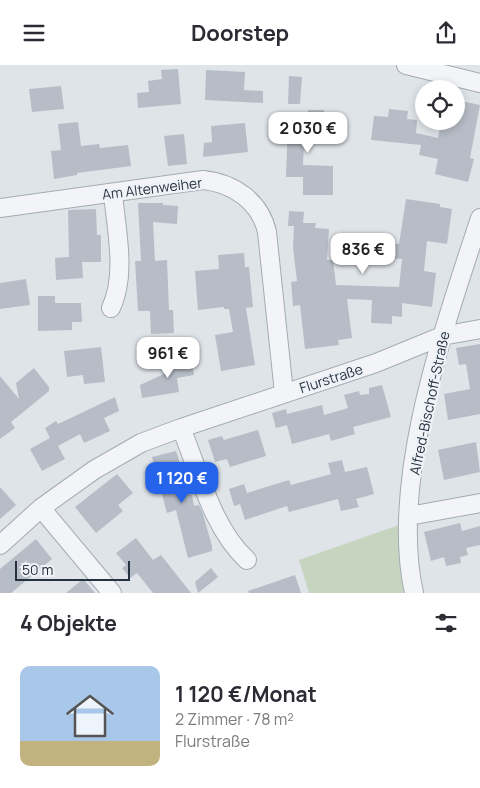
<!DOCTYPE html>
<html lang="de">
<head>
<meta charset="utf-8">
<style>
	body { margin:0; font-family:Manrope,sans-serif; background:#f2f2f3; color:#2b2b33; height:100vh; display:flex; flex-direction:column; font-size:19px; white-space:nowrap }
	* { box-sizing:border-box; margin:0 }
	p { font-size:16px; color:#7c7c81 }
	.icon { flex:none; width:28px; height:28px; fill:none; stroke:currentColor; stroke-width:2; stroke-linecap:round; stroke-linejoin:round }
	.map { position:relative; height:528px; overflow:hidden }
	.sheet { display:flex; flex-direction:column; background:#fff; flex:1 }
	.sheet>* { flex:none }
	.controls { position:absolute; left:415px; top:15px; display:grid; gap:10px }
	.controls a { display:grid; place-items:center; width:50px; height:50px; border-radius:50%; background:#fff; box-shadow:0 2px 8px #0003; font-size:25px }
	.scale { position:absolute; left:15px; bottom:12px; width:115px; box-sizing:border-box; padding-left:5px; border:2px solid #273241; border-top:0; font-size:14px; line-height:18px; white-space:nowrap; color:#273241; -webkit-text-stroke:4px #eff3f7; paint-order:stroke }
	.price { position:absolute; translate:-50% -42px; padding:0 11px; border-radius:10px; background:#fff; color:#222; font-size:16px; line-height:32px; filter:drop-shadow(0 1px 2px #0008) }
	.price::after { content:''; position:absolute; left:50%; top:30px; width:15px; height:11px; margin-left:-8px; background:inherit; clip-path:polygon(0 0,100% 0,50% 100%) }
	.price.selected { background:#2563eb; color:#fff }
	ul { padding:0; list-style:none }
	li { display:flex; align-items:center; gap:15px; height:125px; padding:0 20px }
	li span { display:grid; place-items:center; flex:none; width:140px; height:100px; border-radius:10px; color:#555 }
	li>.icon { margin-inline-start:auto }
	span .icon { width:60px; height:60px; fill:#fffc; stroke-width:1 }
	li b { font-size:21px }
	h2 { display:flex; justify-content:space-between; align-items:center; height:60px; padding:0 20px; font-size:21px }
	header { display:flex; justify-content:space-between; align-items:center; height:65px; padding:0 20px; background:#fff; font-size:22px; font-weight:700 }
	.map>svg:first-child { display:block }
</style>
</head>
<body>
<header><svg class="icon" aria-label="menu" viewBox="0 0 24 24"><path d="M4 6h16M4 12h16M4 18h16"/></svg>Doorstep<svg class="icon" aria-label="share" viewBox="0 0 24 24"><path d="M12 15V3M7 8l5-5 5 5M5 13v7h14v-7"/></svg></header>
<div class="map">
<svg width="480" height="528" viewBox="0 0 480 528">
	<rect width="100%" height="100%" fill="#dfe4e9"/>
	<path fill="#c6d4c0" d="M399 460 404 528H309L299 495Z"/>
	<path fill="#b6bdc6" d="M178 4 181 39 138 43 137 28 149 27 148 16 162 14 161 5Z
		M206 5 245 7 244 25 263 26V38L205 35Z
		M289 11 302 12 300 39H288Z
		M61 21 64 44 32 47 29 24Z
		M456 35 480 40 470 93 474 94 468 117 435 109 438 94 419 90 421 80 371 75 374 51 388 52 389 44 408 46 407 54 417 55 416 68 438 73 441 56H456Z
		M308 45H324V75H304L303 100 333 101V130H303V112H286L288 54 308 52Z
		M78 57 81 81 99 79 100 83 128 80 131 101 77 108V110L54 114 51 86 61 85 58 59Z
		M245 58 248 87 203 92 204 78 212 77 211 61Z
		M184 69 187 99 168 101 164 71Z
		M406 134 440 139V142L452 144 447 179 427 176 424 206 436 208 432 242 402 238V252L392 251V259L371 258 372 235 347 234 352 273 338 275 339 280 305 284 300 240 293 241 291 217 297 216 293 182 294 161H288L289 146 304 147 303 158H316L315 163 329 164 327 195H333L336 220 399 222 402 194 389 193 391 178 399 179Z
		M138 138H163V140L178 141 177 159 153 157 155 196 167 195 169 245H173L174 268 151 269 150 246H138L135 196H141Z
		M96 144 97 170H101V197H82L83 213 56 215 55 193 69 192 68 145Z
		M244 188 245 202H249L253 242 246 243 255 300 221 306 215 270 233 267 229 244H224V242L198 245 195 206 219 204 218 190Z
		M26 214 30 240 0 244V218Z
		M38 231H55V238H81L82 257H72V265L38 266Z
		M480 279V349L448 355 444 329 470 324 466 299 459 300 456 283Z
		M101 282 105 317 84 319 83 310 67 312 64 286Z
		M191 294 194 310 177 313 179 327 142 333 140 320 166 308 164 299Z
		M34 303 49 322V326L11 357 15 363 0 374V311L19 334 16 318Z
		M382 320 391 352 353 362 355 369 331 376 329 369 292 379 287 360 276 363 272 348 286 344 287 349 322 340 324 350 348 343 344 330 359 326 360 330 369 329V323Z
		M115 332 119 346 104 353 110 366 84 378 80 369 58 381 65 394 42 406 30 384 50 373 45 363 56 356 58 359Z
		M258 365 266 391 230 402 227 394 215 397 208 375 222 371 224 375Z
		M476 377 480 407 444 415 438 385Z
		M176 386 190 430H192L194 441 199 440 203 449 212 481V486L188 493 176 445 167 448 152 392Z
		M342 395 345 407 367 402 374 429 356 434 359 442 341 446 338 434 289 447 287 441 245 455 240 439 234 441 229 424 244 419 247 428 289 415 291 420 331 409 328 398Z
		M117 409 133 428 118 440 123 446 96 468 75 442Z
		M0 422 16 440 0 454Z
		M460 458 462 466 480 461V480L466 483 468 490 460 492 461 498 446 501 444 492 431 496 424 467Z
		M136 473 153 495 161 490 191 528H153L137 508 130 513 122 503 126 500 116 488Z
		M36 474 52 494 11 528H0V504Z
		M211 503 218 512 198 528 195 517Z
		M295 510 301 528H249L248 526Z
		M83 514 95 528H66Z"/>
	<g fill="none" stroke-linecap="round" stroke-linejoin="round">
		<defs>
			<path id="minor" d="M406 0 480 18
				M0 143 203 115C233 118 260 136 267 167L284 328
				M111 243C127 209 116 164 113 128
				M181 363C199 406 212 463 247 495
				M41 443 112 528
				M409 451 480 438
				M0 480 41 443 94 405 141 378 181 363 376 298 442 271 480 264
				M414 528C389 415 445 261 480 153"/>
		</defs>
		<use href="#minor" stroke="#a4abb3" stroke-width="20"/>
		<use href="#minor" stroke="#f2f4f7" stroke-width="18"/>
	</g>
	<g text-anchor="middle" dominant-baseline="central" stroke-width="4.5" stroke-linejoin="round" paint-order="stroke">
		<g font-size="14" fill="#273241" stroke="#eff3f7">
			<text transform="translate(152 123) rotate(-7)">Am Altenweiher</text>
			<text transform="translate(331 313) rotate(-18)">Flurstraße</text>
			<text transform="translate(429 338) rotate(-78)">Alfred-Bischoff-Straße</text>
		</g>
	</g>
</svg>
<div class="controls">
<a><svg class="icon" aria-label="locate" viewBox="0 0 24 24"><circle cx="12" cy="12" r="6"/><path d="M12 2v4M12 18v4M2 12h4M18 12h4"/></svg></a>
</div>
<div class="scale">50 m</div>
<b class="price" style="left:308px;top:89px">2 030 €</b>
<b class="price" style="left:363px;top:210px">836 €</b>
<b class="price" style="left:168px;top:314px">961 €</b>
<b class="price selected" style="left:182px;top:439px">1 120 €</b>
</div>
<section class="sheet">
<h2>4 Objekte<svg class="icon" aria-label="filters" viewBox="0 0 24 24"><path d="M4 7h16M4 17h16"/><circle cx="9" cy="7" r="2"/><circle cx="15" cy="17" r="2"/></svg></h2>
<ul>
<li><span style="background:linear-gradient(#a9c7e8 75%,#c2b280 0)"><svg class="icon" aria-label="home" viewBox="0 0 24 24"><path d="M3 11l9-7 9 7M6 9v11h12V9"/></svg></span><div><b>1 120 €/Monat</b><p>2 Zimmer · 78 m²</p><p>Flurstraße</p></div></li>
</ul>
</section>
</body>
</html>
